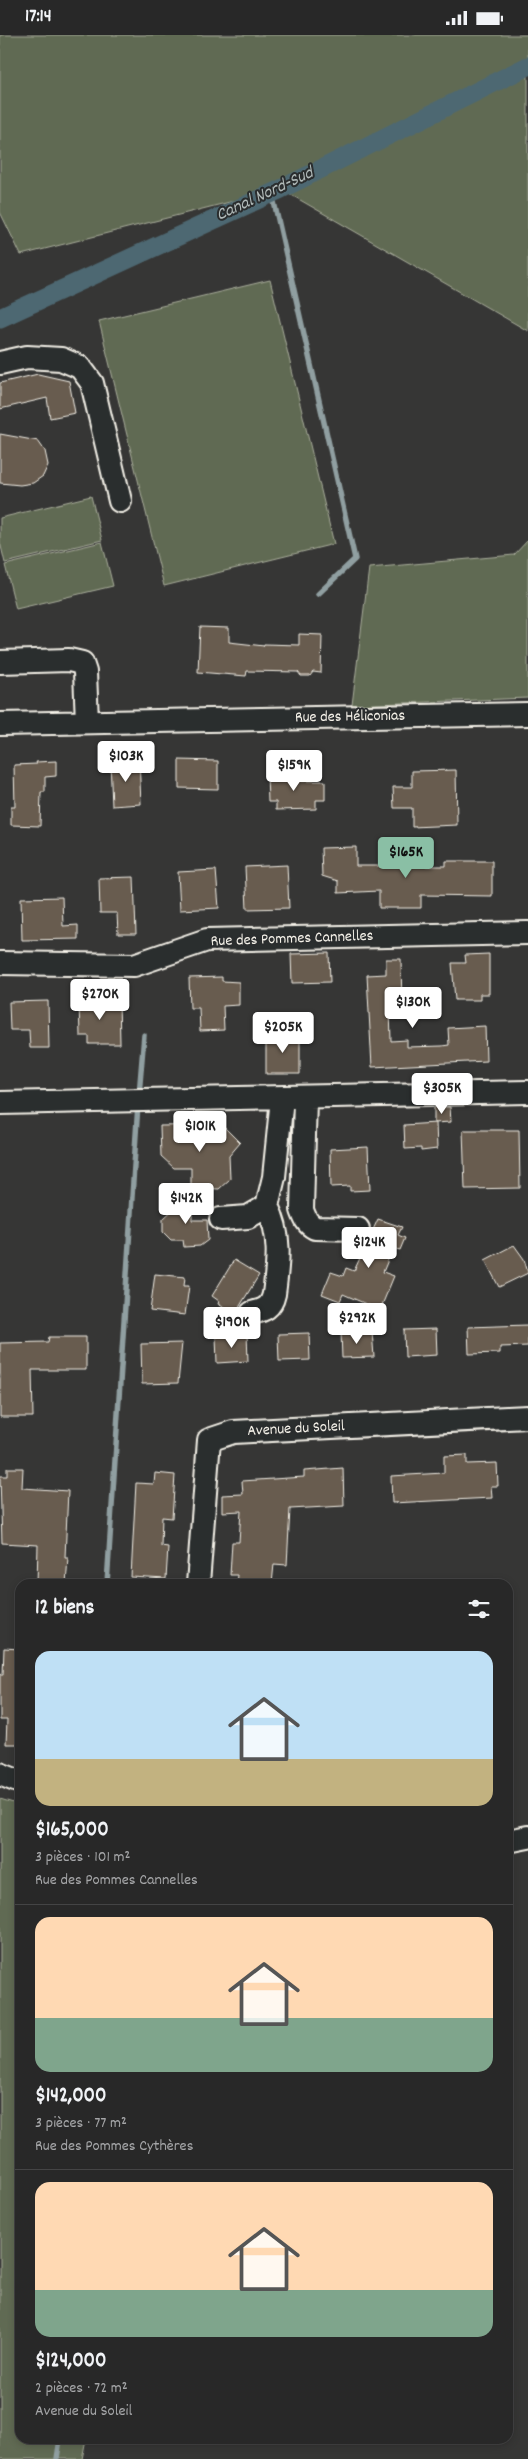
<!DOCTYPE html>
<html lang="fr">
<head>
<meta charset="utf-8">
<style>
	body { margin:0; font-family:Dekko,sans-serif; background:#303030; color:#f1f3f6; height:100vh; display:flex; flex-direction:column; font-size:19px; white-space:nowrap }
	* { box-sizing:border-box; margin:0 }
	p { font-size:16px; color:#a5a6a8 }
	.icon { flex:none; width:28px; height:28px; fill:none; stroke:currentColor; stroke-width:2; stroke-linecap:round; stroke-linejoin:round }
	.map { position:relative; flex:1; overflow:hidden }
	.details { position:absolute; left:15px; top:1544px; width:498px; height:865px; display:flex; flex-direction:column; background:#282828; border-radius:15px; box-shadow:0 2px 8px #0003,0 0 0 1px #444445 }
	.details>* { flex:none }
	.price { position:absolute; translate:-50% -42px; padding:0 11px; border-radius:5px; background:#fff; color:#222; font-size:16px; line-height:32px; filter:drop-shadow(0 1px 2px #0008) }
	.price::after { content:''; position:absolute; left:50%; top:30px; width:15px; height:11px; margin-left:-8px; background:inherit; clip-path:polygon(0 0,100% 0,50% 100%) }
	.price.on { background:#8abfa5; color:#111 }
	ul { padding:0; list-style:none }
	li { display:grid; align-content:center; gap:10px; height:265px; padding:0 20px }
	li+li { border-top:1px solid #444445 }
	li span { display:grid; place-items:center; height:155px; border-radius:15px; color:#555 }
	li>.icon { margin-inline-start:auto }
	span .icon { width:90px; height:90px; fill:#fffc; stroke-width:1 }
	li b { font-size:21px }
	h2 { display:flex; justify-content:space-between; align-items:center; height:60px; padding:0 20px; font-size:21px }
	.status { display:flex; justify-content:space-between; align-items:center; height:35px; padding:0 25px; background:#282828; direction:ltr }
	.status svg { height:14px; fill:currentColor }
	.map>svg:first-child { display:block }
</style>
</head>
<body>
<div class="status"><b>17:14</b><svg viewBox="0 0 49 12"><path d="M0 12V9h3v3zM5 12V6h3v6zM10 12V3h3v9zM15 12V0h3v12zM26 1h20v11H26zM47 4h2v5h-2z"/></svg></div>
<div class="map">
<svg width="528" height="2424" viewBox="0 0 528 2424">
	<rect width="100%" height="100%" fill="#363635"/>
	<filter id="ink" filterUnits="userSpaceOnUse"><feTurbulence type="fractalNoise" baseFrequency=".02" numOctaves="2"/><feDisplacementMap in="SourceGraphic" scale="10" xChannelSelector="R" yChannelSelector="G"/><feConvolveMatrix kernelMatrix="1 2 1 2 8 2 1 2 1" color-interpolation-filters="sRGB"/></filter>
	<g filter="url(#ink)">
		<path fill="#616b52" stroke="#aaae9d" d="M0 0H528V296L281 154 21 220 0 177Z
			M270 245 334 509 164 551 99 286Z
			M91 461 102 505 5 528 0 507V483Z
			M528 505V663L352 670 369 533 514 520Z
			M102 507 113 551 16 574 5 530Z
			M0 1764 20 1770V2404H86L82 2424H0Z"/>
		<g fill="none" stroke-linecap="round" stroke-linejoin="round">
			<path stroke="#909fa1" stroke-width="5.5" d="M272 158 355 524 318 559
				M139 1060 144 1000
				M107 1549 138 1069
				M57 2424 60 2404"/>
			<path stroke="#4d6872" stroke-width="19" d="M0 283 281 154 528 31"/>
		</g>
		<path fill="#685b4f" stroke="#f4f1e8" d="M38 339 69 346 75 378 50 383 47 363 0 374V348Z
			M0 399 38 406 45 416 48 430 43 441 33 448 20 450 0 448Z
			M200 592 229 593V607L264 611V609L299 610V599L322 600 321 638 313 637 310 641H301L298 637 247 636 246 641 198 637Z
			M139 724 141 769 112 771 110 726Z
			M179 725 218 726V754L179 753Z
			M56 726V741L45 742V757H41L40 791 11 790V772H15L14 730 37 729 36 727Z
			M456 735 457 790 412 792V773H394L393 752H412V736Z
			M267 739H300V746H325V765H316V774L276 775V767H268Z
			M356 812V831H446V826H492V861L421 860V873H379V856L338 858V846L322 841 321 813Z
			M287 830 289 873 247 874 245 832Z
			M216 835 219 873 180 875 178 837Z
			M134 842 136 899H118L117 878H100L99 843Z
			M62 862 63 891 78 890V904L22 905 21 863Z
			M329 918 330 947 292 948 291 919Z
			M489 919V959H480V965H455L452 928H466L465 920Z
			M386 924H401L402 974H390L391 1006 407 1005V1012L442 1011 449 1010 448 993 485 991 486 1026 372 1032 367 940 386 939Z
			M222 942V946L239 947V970L223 971 224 995 200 996 199 973H190L189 943Z
			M119 965 120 1009H89V1001H80L79 966Z
			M48 966 49 1013H30L29 995H10L9 967Z
			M266 999H300V1039H266Z
			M434 1072H450L451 1087 434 1088Z
			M436 1088 437 1114 421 1116V1113L405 1114 404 1090Z
			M222 1090 240 1108 229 1121 230 1144 219 1154 191 1153V1133H174L161 1121 160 1091Z
			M463 1095H519L520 1153 465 1154Z
			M368 1112 370 1155 350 1156V1151L331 1152 330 1114Z
			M192 1157V1185H207L208 1205 200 1211 184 1212 183 1205H171L163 1197V1184Z
			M378 1184 402 1192 398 1200 405 1203 400 1215 393 1213 383 1237 394 1241 380 1275 343 1259 340 1266 322 1259 331 1237 343 1241 346 1233 354 1236Z
			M514 1210 524 1224 528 1238 499 1252 485 1225Z
			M234 1225 259 1240 235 1279 218 1269 219 1266 212 1261Z
			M155 1239 185 1242 184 1251H189L185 1280 150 1276Z
			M528 1290V1311L500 1312V1318L469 1319 468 1292Z
			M436 1294 437 1320 405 1322 404 1295Z
			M372 1296 374 1322 342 1323 341 1297Z
			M309 1298 310 1325 279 1326 278 1299Z
			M247 1299 248 1326 217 1328 216 1301Z
			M49 1302H86V1335H32L33 1382H0V1308L48 1307Z
			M182 1308 178 1348 142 1349 141 1309Z
			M467 1420V1429L497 1428 498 1451H491L492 1463 392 1468 391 1441 444 1438V1421Z
			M7 1433H23L22 1453 68 1456 65 1522H68L66 1549H37L38 1510 2 1508 0 1441H7Z
			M343 1433 344 1471 290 1474 287 1530 274 1529 272 1549H236L237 1540H230L232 1507H239L241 1476 222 1477V1460L243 1459 242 1446 304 1442V1436Z
			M155 1438 175 1440 172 1483 162 1482 161 1511 168 1512 166 1544 131 1542 136 1448 154 1449Z
			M4 1613 20 1614V1709H6L7 1685H0V1639H3Z"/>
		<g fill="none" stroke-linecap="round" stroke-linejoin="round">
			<defs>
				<path id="minor" d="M0 328 27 322 61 324 80 332 92 348 120 466
					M0 627 69 625 82 628 85 637 87 687
					M0 689 528 679
					M0 928 134 930 207 905 528 898
					M305 1063 302 1175C305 1183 307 1189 315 1193L358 1194
					M0 1068 528 1057
					M221 1184 248 1182 267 1171 274 1142 282 1063
					M252 1278C264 1275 271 1273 274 1259 278 1229 282 1200 267 1171
					M198 1549 209 1405 233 1397 528 1382
					M0 1739 20 1747
					M508 1806 528 1802"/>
			</defs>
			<use href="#minor" stroke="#f4f1e8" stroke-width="26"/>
			<use href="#minor" stroke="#2a2d2e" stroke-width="22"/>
		</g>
	</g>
	<g text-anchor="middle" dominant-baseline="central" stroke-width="4" stroke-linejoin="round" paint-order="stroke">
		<g font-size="16" fill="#f4f1e8" stroke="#2a2d2e">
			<text transform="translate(350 682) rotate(-1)">Rue des Héliconias</text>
			<text transform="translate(292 904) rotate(-2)">Rue des Pommes Cannelles</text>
			<text transform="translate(296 1394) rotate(-3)">Avenue du Soleil</text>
		</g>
		<g font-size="18" font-style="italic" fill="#b1bab9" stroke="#2a2d2e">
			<text transform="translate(265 160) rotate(-25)">Canal Nord-Sud</text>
		</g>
	</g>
</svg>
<b class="price" style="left:126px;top:748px">$103K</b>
<b class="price" style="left:294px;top:757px">$159K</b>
<b class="price on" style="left:406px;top:844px">$165K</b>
<b class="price" style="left:100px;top:986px">$270K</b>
<b class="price" style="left:413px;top:994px">$130K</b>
<b class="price" style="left:283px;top:1019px">$205K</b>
<b class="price" style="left:442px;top:1080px">$305K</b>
<b class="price" style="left:200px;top:1118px">$101K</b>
<b class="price" style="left:186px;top:1190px">$142K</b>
<b class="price" style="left:369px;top:1234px">$124K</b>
<b class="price" style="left:357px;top:1310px">$292K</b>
<b class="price" style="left:232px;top:1314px">$190K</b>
<section class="details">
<h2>12 biens<svg class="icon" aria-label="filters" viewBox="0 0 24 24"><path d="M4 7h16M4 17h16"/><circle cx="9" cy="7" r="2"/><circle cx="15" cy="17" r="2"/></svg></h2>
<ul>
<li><span style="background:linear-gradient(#bfe0f5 70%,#c2b280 0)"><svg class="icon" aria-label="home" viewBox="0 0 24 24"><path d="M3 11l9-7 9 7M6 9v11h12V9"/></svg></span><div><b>$165,000</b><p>3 pièces · 101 m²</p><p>Rue des Pommes Cannelles</p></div></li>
<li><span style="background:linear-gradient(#ffd9b3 65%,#7fa58c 0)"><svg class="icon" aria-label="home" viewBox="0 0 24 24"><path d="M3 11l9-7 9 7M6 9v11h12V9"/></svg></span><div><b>$142,000</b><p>3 pièces · 77 m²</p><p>Rue des Pommes Cythères</p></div></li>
<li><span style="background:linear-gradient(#ffd9b3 70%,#7fa58c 0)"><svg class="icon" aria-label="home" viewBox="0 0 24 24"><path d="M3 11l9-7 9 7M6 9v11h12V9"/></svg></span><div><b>$124,000</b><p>2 pièces · 72 m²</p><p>Avenue du Soleil</p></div></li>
</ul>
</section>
</div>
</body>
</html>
